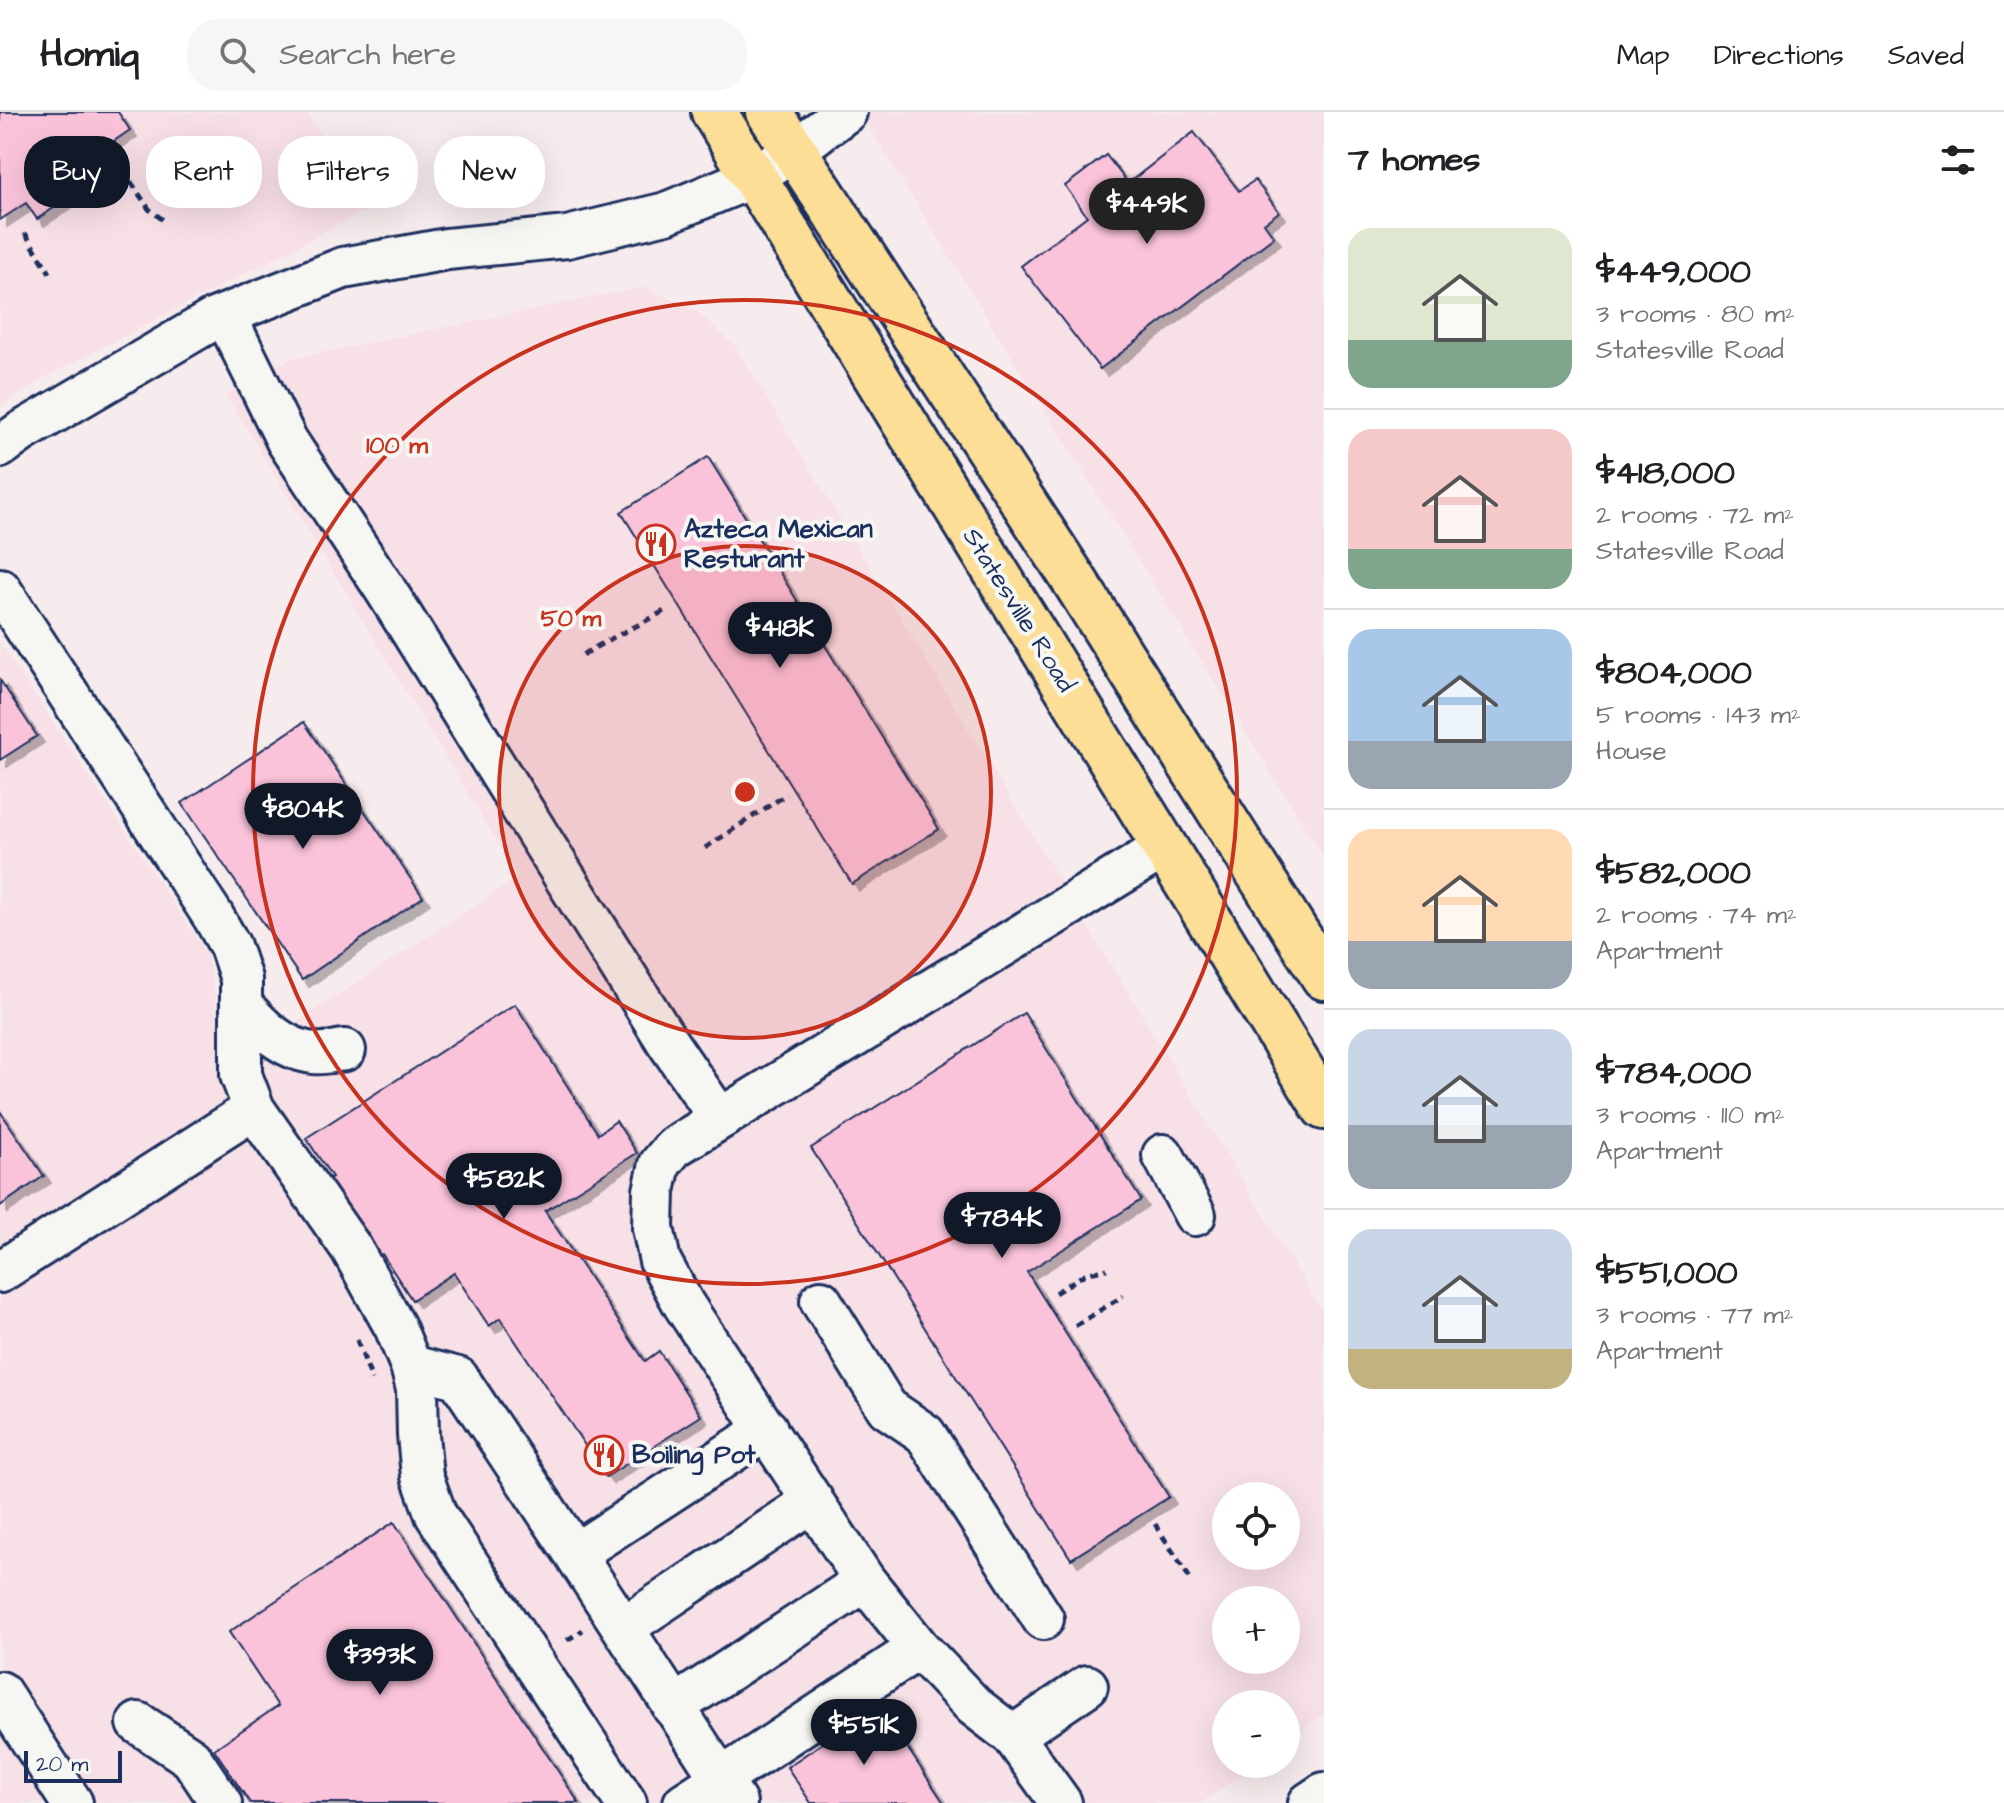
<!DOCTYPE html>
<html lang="en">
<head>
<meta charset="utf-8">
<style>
	body { margin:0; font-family:"Architects Daughter",sans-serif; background:#f6f6f6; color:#202124; height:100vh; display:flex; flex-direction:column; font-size:30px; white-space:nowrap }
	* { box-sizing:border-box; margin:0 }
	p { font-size:26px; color:#757577 }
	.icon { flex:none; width:44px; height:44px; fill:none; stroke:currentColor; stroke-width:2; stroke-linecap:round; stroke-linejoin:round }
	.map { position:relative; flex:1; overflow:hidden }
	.side { display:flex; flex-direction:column; background:#fff; width:680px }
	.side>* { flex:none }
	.top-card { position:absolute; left:24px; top:24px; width:760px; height:72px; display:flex; gap:16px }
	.tools { position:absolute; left:1212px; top:1370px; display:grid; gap:16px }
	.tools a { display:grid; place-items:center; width:88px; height:88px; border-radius:50%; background:#fff; box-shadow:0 8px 32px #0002; font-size:40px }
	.scale { position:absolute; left:24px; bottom:20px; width:98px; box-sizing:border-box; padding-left:8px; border:4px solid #1b2f5e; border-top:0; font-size:22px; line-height:28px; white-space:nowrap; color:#1b2f5e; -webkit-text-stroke:6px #f6f6f2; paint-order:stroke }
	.price { position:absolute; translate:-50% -68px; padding:0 18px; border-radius:28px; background:#111827; color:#fff; font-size:26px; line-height:52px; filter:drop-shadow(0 2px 4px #0008) }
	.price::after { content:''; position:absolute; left:50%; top:48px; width:24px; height:18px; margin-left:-12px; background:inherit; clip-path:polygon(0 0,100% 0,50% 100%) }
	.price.on { background:#222; color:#fff }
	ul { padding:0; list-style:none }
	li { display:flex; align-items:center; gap:24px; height:200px; padding:0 24px }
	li+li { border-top:2px solid #e0e0e0 }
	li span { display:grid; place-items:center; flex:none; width:224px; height:160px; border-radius:24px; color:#555 }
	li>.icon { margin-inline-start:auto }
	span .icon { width:96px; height:96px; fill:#fffc; stroke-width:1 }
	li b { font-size:34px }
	h2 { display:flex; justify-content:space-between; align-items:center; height:96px; padding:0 24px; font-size:34px }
	.tag { padding:0 28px; border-radius:32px; background:#fff; box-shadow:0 8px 32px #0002; font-size:28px; line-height:72px }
	.tag.on { background:#111827; color:#fff }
	header { display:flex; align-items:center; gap:48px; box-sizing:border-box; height:112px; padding:0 40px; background:#fff; border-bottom:2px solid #e0e0e0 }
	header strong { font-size:38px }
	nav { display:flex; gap:44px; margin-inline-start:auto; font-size:28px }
	.search { width:560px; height:72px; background:#f6f6f6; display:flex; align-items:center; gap:20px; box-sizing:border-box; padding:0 28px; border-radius:32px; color:#757577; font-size:30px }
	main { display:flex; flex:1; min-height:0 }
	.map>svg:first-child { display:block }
</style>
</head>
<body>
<header>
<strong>Homiq</strong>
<div class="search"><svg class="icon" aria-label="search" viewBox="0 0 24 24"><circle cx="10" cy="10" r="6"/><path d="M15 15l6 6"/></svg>Search here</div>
<nav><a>Map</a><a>Directions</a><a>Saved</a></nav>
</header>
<main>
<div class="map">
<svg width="1324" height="1691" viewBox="0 0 1324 1691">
	<defs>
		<filter id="shadow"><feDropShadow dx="7" dy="7" stdDeviation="0" flood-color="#0004"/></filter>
	</defs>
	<rect width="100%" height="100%" fill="#f7eced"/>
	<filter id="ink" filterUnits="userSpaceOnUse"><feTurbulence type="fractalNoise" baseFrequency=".0125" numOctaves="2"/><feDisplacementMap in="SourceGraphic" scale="16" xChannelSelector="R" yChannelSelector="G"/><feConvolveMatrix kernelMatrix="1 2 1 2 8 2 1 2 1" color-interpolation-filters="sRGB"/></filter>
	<g filter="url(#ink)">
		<path fill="#f8e0e7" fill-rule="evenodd" d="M0 0H306L369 97 44 266 0 295Z
			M859 0H1324V746L1178 512Z
			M644 175 697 199 736 235 1324 1202V1602L1286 1630V1592H1226V1652H1256L1202 1691H0V530L207 842 216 889 220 960 518 765 226 283 289 247ZM1226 1384H1286V1444H1226ZM1226 1488H1286V1548H1226Z"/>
		<path fill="#fac3da" stroke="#1b2f5e" stroke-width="2" filter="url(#shadow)" d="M0 0H118L130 18 78 54 90 72 37 107 26 91 0 108Z
			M1194 20 1239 79 1255 68 1279 100 1264 111 1274 125 1100 257 1021 154 1087 104 1065 74 1106 43 1128 71Z
			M708 345 939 717 852 772 621 400Z
			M0 568 37 624 0 648Z
			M304 610 423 785 302 868 182 691Z
			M515 892 598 1022 616 1009 637 1041 545 1099 645 1249 659 1239 701 1304 606 1365 500 1206 489 1214 454 1161 412 1188 382 1142 377 1145 326 1068 332 1065 306 1026Z
			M1024 901 1141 1088 1027 1160 1169 1385 1071 1447 811 1036Z
			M0 999 44 1064 0 1094Z
			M394 1410 579 1691H250L214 1637 278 1594 229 1520Z
			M879 1593 944 1691H811L787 1655Z"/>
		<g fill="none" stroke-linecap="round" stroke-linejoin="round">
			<defs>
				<path id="minor" d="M225 203 287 329 385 477 668 931 720 1007
					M0 335 21 320 214 207 343 156 447 137 567 125 666 101 753 65 793 39 846 0
					M0 477 213 804 230 834 241 867V963L254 997 351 1136 395 1215 411 1254 417 1277 418 1323 422 1364 436 1403 626 1691
					M241 892C260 914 283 938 314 941 324 942 335 939 345 938
					M1163 1043 1195 1103
					M0 1160 254 997
					M821 1189 887 1296 925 1322 1043 1507
					M411 1254 458 1266 575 1442
					M623 1516 813 1389
					M0 1580 72 1691
					M673 1595 865 1469
					M138 1611 191 1646 221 1691
					M1013 1624 1087 1574
					M684 1691 721 1667 575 1442 767 1317
					M736 1691 721 1667 919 1536
					M1061 1691 1013 1624 974 1594 919 1536 865 1469 684 1193 660 1149 653 1116 654 1079 660 1052 674 1035 1165 735
					M1309 1691 1324 1681"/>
				<path id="major" d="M714 0 1324 995
					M769 0 1071 463 1324 865"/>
			</defs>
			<use href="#minor" stroke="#1b2f5e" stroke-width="46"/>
			<use href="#major" stroke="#1b2f5e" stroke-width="50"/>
			<path stroke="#1b2f5e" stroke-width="5" stroke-dasharray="8 6" stroke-linecap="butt" d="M123 58 149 97 167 111
				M25 121 50 161
				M583 543C611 525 641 513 669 496
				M705 736 787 682
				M1055 1181 1085 1162 1107 1157
				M1075 1214 1123 1184
				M357 1228 372 1268
				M1155 1412 1191 1468
				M567 1528 583 1518"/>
			<use href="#minor" stroke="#f6f6f2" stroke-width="40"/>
			<use href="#major" stroke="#fcde96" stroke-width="44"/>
		</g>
	</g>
	<circle cx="745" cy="680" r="246" fill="#c8321e" fill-opacity=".12"/>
	<g fill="none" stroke="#c8321e" stroke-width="4">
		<circle cx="745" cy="680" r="246"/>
		<circle cx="745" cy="680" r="492"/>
	</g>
	<defs>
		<symbol id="restaurant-ring" viewBox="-11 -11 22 22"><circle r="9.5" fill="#f6f6f2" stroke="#c8321e" stroke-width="1.5"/><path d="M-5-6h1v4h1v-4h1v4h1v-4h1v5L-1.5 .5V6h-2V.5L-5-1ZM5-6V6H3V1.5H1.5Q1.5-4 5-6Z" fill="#c8321e"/></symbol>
	</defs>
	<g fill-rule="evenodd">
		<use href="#restaurant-ring" x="634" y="410" width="44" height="44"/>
		<use href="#restaurant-ring" x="582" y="1321" width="44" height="44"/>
	</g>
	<g text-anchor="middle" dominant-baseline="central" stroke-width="8" stroke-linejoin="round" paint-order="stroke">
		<g font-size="26" font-weight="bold" fill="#1b2f5e" stroke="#f6f6f2" text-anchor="start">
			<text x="684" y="417">Azteca Mexican<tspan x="684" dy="30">Resturant</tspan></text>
			<text x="632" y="1343">Boiling Pot</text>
		</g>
		<g font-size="26" fill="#1b2f5e" stroke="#f6f6f2">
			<text transform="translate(1019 498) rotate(58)">Statesville Road</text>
		</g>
	</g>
	<circle cx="745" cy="680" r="12" fill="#c8321e" stroke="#f6f6f2" stroke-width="4"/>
	<g font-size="24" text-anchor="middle" font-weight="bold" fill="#c8321e" stroke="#f6f6f2" stroke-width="8" stroke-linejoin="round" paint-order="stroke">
		<text x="397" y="341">100 m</text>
		<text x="571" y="514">50 m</text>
	</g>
</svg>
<div class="tools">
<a><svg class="icon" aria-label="locate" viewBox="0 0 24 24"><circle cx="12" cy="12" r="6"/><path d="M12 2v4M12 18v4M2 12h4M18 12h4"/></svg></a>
<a>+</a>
<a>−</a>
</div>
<div class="scale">20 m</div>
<b class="price on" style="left:1147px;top:134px">$449K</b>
<b class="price" style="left:780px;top:558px">$418K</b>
<b class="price" style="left:303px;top:739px">$804K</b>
<b class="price" style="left:504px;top:1109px">$582K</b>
<b class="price" style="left:1002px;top:1148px">$784K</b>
<b class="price" style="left:380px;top:1585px">$393K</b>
<b class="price" style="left:864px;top:1655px">$551K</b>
<div class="top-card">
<a class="tag on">Buy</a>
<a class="tag">Rent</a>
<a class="tag">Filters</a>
<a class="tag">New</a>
</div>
</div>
<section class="side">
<h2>7 homes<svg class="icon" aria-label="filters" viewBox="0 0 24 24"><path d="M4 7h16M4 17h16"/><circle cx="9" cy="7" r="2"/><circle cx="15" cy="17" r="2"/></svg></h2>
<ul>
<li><span style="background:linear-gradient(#dfe7d0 70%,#7fa58c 0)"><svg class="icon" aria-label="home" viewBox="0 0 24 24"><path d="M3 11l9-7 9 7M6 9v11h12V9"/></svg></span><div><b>$449,000</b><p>3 rooms · 80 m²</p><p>Statesville Road</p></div></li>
<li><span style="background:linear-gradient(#f6c9c9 75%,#7fa58c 0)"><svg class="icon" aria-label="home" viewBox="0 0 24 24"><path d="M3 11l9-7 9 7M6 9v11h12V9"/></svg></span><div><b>$418,000</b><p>2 rooms · 72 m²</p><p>Statesville Road</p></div></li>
<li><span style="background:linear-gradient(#a9c7e8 70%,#9aa5b1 0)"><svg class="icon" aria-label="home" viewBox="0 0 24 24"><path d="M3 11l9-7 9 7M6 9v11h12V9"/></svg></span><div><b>$804,000</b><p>5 rooms · 143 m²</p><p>House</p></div></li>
<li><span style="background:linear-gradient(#ffd9b3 70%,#9aa5b1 0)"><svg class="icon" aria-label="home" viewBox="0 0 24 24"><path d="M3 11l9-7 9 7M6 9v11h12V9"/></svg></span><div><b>$582,000</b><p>2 rooms · 74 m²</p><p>Apartment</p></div></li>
<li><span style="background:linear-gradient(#c9d6e8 60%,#9aa5b1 0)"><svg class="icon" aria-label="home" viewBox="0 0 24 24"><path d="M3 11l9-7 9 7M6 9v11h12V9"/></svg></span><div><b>$784,000</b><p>3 rooms · 110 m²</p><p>Apartment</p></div></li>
<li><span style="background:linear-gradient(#c9d6e8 75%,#c2b280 0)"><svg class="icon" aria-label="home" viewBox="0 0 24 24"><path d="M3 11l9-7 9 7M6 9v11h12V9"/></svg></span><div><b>$551,000</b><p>3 rooms · 77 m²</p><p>Apartment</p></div></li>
</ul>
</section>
</main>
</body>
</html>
